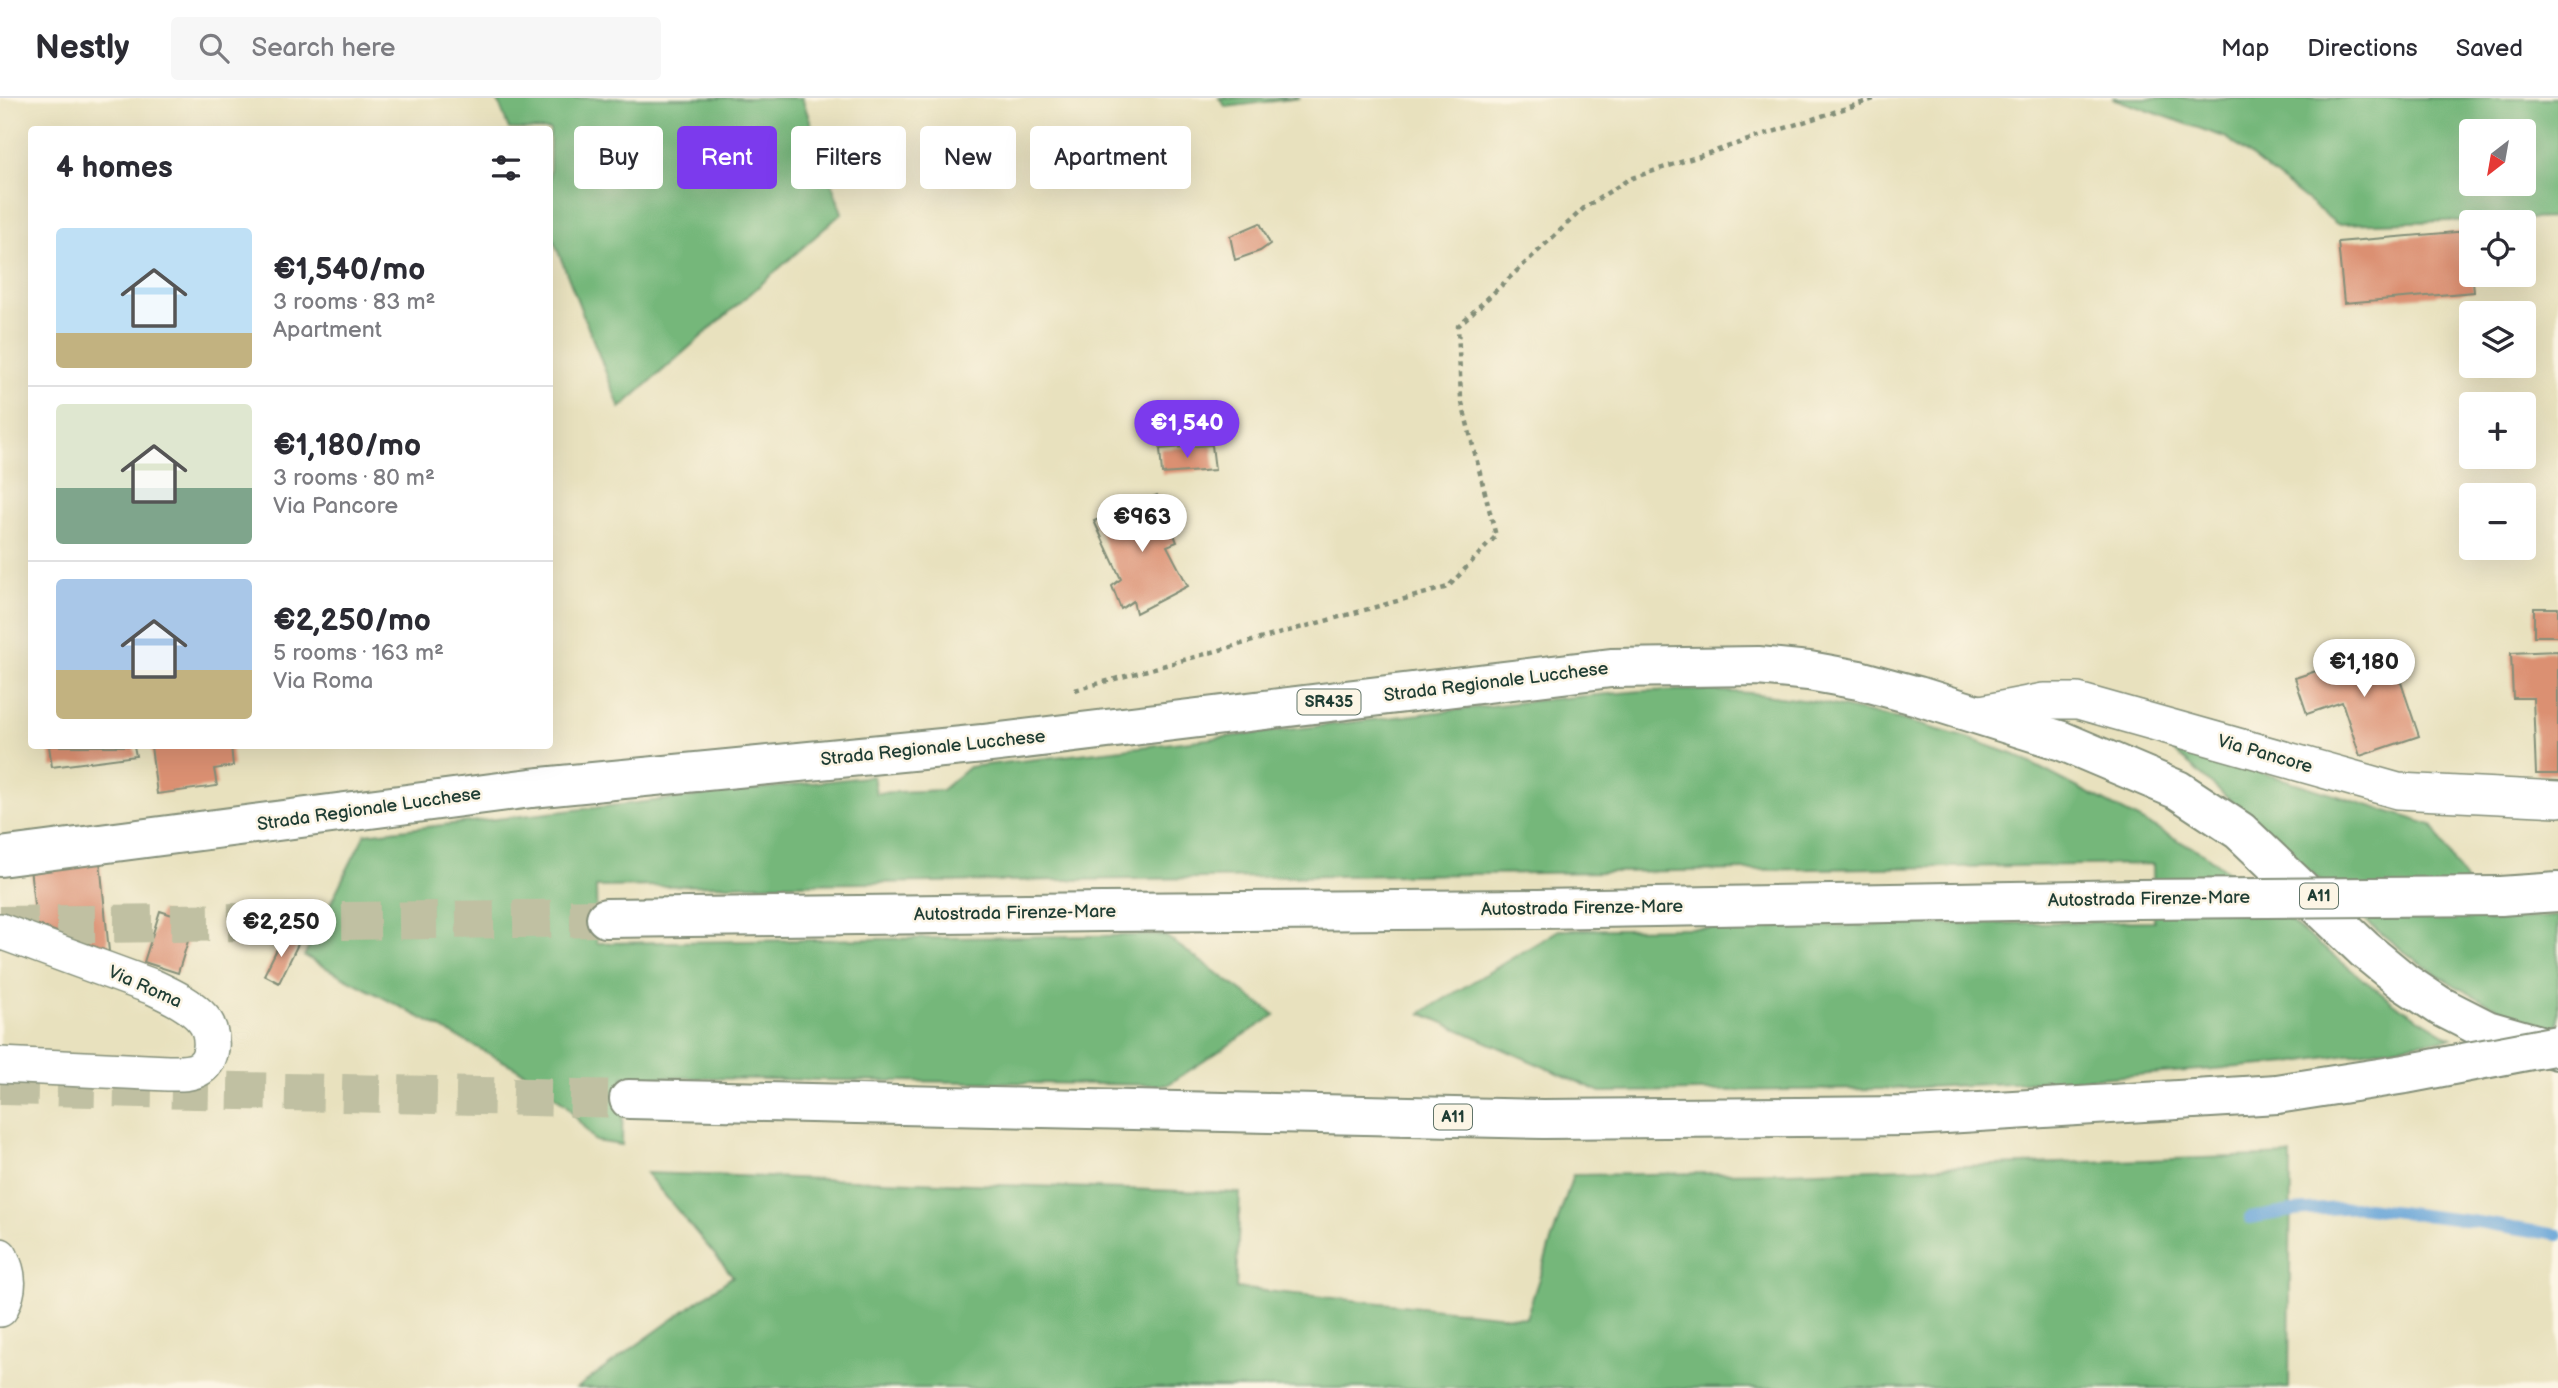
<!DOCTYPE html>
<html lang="en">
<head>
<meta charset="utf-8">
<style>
	body { margin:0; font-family:"Balsamiq Sans",sans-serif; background:#f7f7f7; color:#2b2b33; height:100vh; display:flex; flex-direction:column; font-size:26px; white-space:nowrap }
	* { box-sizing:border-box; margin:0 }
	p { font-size:23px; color:#7c7c81 }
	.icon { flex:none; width:38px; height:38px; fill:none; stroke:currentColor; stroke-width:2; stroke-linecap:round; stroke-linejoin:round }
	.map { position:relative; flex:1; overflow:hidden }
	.side { position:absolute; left:28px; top:28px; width:525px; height:623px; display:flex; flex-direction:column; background:#fff; border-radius:7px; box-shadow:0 7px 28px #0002 }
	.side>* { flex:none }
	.guide { position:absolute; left:574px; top:28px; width:665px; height:63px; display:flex; gap:14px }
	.needle { width:46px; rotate:211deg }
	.buttons { position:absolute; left:2459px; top:21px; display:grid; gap:14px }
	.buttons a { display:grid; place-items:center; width:77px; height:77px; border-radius:7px; background:#fff; box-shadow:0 7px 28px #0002; font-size:35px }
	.price { position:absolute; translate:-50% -60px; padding:0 16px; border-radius:24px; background:#fff; color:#222; font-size:23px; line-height:46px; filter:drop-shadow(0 2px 4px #0008) }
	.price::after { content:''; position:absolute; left:50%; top:42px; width:21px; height:16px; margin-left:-10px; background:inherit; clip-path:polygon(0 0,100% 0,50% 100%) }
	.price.active { background:#7c3aed; color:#fff }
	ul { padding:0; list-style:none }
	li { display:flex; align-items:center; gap:21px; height:175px; padding:0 28px }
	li+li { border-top:2px solid #e1e1e2 }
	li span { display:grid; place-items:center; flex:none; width:196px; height:140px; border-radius:7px; color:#555 }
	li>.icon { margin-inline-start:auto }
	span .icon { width:84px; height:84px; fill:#fffc; stroke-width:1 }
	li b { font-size:30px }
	h2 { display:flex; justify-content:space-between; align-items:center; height:84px; padding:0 28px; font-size:30px }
	.chip { padding:0 24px; border-radius:7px; background:#fff; box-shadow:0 7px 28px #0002; font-size:24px; line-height:63px }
	.chip.active { background:#7c3aed; color:#fff }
	header { display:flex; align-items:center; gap:42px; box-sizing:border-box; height:98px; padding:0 35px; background:#fff; border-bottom:2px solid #e1e1e2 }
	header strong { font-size:33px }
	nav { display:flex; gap:38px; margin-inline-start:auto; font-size:24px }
	.search { width:490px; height:63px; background:#f7f7f7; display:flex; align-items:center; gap:18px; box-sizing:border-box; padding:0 24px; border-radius:7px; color:#7c7c81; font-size:26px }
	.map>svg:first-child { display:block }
</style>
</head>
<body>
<header>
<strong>Nestly</strong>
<div class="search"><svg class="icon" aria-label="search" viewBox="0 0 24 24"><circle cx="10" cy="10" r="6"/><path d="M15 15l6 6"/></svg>Search here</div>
<nav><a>Map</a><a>Directions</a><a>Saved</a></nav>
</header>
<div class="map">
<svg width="2558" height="1290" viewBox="0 0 2558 1290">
	<rect width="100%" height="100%" fill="#fcf5e5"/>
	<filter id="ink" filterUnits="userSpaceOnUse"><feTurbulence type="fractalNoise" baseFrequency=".0143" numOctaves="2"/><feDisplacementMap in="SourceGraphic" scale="14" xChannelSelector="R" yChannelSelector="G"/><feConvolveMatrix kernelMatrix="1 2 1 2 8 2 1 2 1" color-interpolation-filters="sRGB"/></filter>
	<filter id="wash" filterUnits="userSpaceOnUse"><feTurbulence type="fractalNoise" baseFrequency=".00686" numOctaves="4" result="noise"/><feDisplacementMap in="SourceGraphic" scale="28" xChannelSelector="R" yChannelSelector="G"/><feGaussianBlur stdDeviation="1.57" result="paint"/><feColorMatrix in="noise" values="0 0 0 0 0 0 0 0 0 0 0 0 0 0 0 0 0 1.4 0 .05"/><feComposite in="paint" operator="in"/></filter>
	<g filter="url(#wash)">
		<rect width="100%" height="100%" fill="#e8e1be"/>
		<path fill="#74b77a" stroke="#4a7a57" stroke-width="2" fill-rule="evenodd" d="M497 0H802L842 115 620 310 550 133V32L509 31Z
			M1219 0H1300L1226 9Z
			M2112 0H2558V120L2337 126 2227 40ZM2524 33V86H2471V33Z
			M1700 592 1750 595 1817 604 1899 621 1967 640 2015 657 2205 756 2392 904 2451 940 2290 965 2072 982 1882 991 1601 994 1421 915 1559 832 2154 823 2153 766 596 789 597 845 1164 837 1275 917 1167 987 623 979 622 1047 595 1043 566 1007 526 975 304 858 365 736 873 678 876 695 942 692 969 669 1541 602 1642 593Z
			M2163 644 2432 727 2488 823 2558 818V931C2450 903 2376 833 2296 761 2252 721 2208 683 2163 644Z
			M2291 1057 2289 1290H577L733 1178 646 1075 1240 1095 1236 1190 1526 1220 1573 1077 1789 1074Z"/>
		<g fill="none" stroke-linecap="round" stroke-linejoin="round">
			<path stroke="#66a4d8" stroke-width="12" d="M2250 1120 2292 1113 2358 1109 2471 1123 2558 1137"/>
		</g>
		<g id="blocks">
			<path fill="#db9072" d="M1260 125 1270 146 1260 153 1235 162 1230 138Z
				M2468 133 2474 194 2344 205 2338 144Z
				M1212 347 1215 372 1162 376 1160 351Z
				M1157 397 1177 444 1167 448 1188 488 1136 515 1133 503 1121 511 1112 488 1121 481 1094 423Z
				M2534 510H2558V538H2534Z
				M2389 549 2419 638 2360 658 2342 604 2307 616 2295 580Z
				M2558 553V676H2536L2533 600H2513L2511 555Z
				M49 648H134L136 658 52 669Z
				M151 648H231L233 668 214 671 217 688 157 696Z
				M100 763 109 854 36 826 30 769Z
				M160 813 194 824 178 875 144 864Z
				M284 837 299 844 279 885 264 877Z"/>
		</g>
	</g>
	<g filter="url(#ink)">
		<use href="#blocks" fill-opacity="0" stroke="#848f79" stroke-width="2"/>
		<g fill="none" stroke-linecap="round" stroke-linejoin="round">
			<path stroke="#c0c0a2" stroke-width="38" stroke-dasharray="38 19" stroke-linecap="butt" d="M0 827 606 820
				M0 988 629 1001"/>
			<defs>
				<path id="minor" d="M1976 616 2044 603H2078L2398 693 2558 701
					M0 833 153 889C170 897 190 906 203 921 214 934 215 960 200 970 191 976 178 975 168 975L0 967
					M0 1158C10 1177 10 1192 0 1211"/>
				<path id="primary" d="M0 759 531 690 983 646 1611 570 1758 568 1809 573 1859 582 1918 598 2062 643 2178 692 2240 733 2365 852 2404 884 2440 908 2487 932 2557 952"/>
				<path id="motorway" d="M2500 798 2558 794
					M606 820 1103 814 1537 811 2137 801
					M629 1001 1543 1021 1912 1018 2277 996"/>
			</defs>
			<use href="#minor" stroke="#848f79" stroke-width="38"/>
			<use href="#primary" stroke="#848f79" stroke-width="42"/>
			<use href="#motorway" stroke="#848f79" stroke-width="42"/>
			<path stroke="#848f79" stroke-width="4.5" stroke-dasharray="5 5" stroke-linecap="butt" d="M1075 592 1448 489 1496 438 1461 301 1458 228 1584 110 1629 81 1877 0"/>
			<use href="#minor" stroke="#fff" stroke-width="35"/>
			<use href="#primary" stroke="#fff" stroke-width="38"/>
			<use href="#motorway" stroke="#fff" stroke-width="38"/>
			<defs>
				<path id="motorway-bridge" d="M2137 801 2500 798
					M2277 996 2405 976 2558 947"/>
			</defs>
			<use href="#motorway-bridge" stroke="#848f79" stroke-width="42" stroke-linecap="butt"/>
			<use href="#motorway-bridge" stroke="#fff" stroke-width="38"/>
		</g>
	</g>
	<g text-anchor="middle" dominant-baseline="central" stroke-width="5" stroke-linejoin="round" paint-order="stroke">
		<g fill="#fcf5e5" stroke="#617469" stroke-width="2">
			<rect x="1297.5" y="591.5" width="63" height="25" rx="5"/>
			<rect x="2300" y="785.5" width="38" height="25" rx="5"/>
			<rect x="1434" y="1006.5" width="38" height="25" rx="5"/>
		</g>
		<g font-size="16" font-weight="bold" fill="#1f3d34">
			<text x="1329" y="604">SR435</text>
			<text x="2319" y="798">A11</text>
			<text x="1453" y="1019">A11</text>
		</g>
		<g font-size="18" fill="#1f3d34" stroke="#fcf5e5">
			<text transform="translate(1496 584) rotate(-7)">Strada Regionale Lucchese</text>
			<text transform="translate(933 650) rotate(-6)">Strada Regionale Lucchese</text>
			<text transform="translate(2265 656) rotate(16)">Via Pancore</text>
			<text transform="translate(369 711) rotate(-8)">Strada Regionale Lucchese</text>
			<text transform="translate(2149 801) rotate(-1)">Autostrada Firenze-Mare</text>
			<text transform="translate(1582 810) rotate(-1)">Autostrada Firenze-Mare</text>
			<text transform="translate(1015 815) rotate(-1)">Autostrada Firenze-Mare</text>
			<text transform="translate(145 889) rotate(24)">Via Roma</text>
		</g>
	</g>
</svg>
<div class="buttons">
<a><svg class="needle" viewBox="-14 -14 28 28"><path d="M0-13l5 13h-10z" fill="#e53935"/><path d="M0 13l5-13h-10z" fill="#7c7c81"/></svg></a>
<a><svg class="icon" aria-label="locate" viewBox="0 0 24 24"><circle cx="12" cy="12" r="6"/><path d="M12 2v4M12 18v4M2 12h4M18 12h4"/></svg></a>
<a><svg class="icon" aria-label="layers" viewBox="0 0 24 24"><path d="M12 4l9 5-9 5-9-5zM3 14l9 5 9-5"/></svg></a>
<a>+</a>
<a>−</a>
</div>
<b class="price active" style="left:1187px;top:362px">€1,540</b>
<b class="price" style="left:1142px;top:456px">€963</b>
<b class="price" style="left:2364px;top:601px">€1,180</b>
<b class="price" style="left:281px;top:861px">€2,250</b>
<div class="guide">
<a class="chip">Buy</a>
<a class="chip active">Rent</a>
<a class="chip">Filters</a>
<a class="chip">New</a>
<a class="chip">Apartment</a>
</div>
<section class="side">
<h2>4 homes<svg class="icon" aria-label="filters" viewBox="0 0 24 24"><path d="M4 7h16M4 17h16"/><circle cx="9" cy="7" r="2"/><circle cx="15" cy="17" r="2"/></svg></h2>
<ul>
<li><span style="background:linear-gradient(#bfe0f5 75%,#c2b280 0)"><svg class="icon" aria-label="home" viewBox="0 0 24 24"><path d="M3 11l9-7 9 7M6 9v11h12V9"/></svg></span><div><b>€1,540/mo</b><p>3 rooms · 83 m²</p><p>Apartment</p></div></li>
<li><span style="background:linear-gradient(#dfe7d0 60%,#7fa58c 0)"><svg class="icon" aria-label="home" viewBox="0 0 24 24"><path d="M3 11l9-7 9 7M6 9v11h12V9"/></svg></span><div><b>€1,180/mo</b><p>3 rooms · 80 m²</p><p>Via Pancore</p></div></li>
<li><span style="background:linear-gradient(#a9c7e8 65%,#c2b280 0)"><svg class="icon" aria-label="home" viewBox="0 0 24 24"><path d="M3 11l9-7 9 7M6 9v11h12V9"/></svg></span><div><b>€2,250/mo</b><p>5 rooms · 163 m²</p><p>Via Roma</p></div></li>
</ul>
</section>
</div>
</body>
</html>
